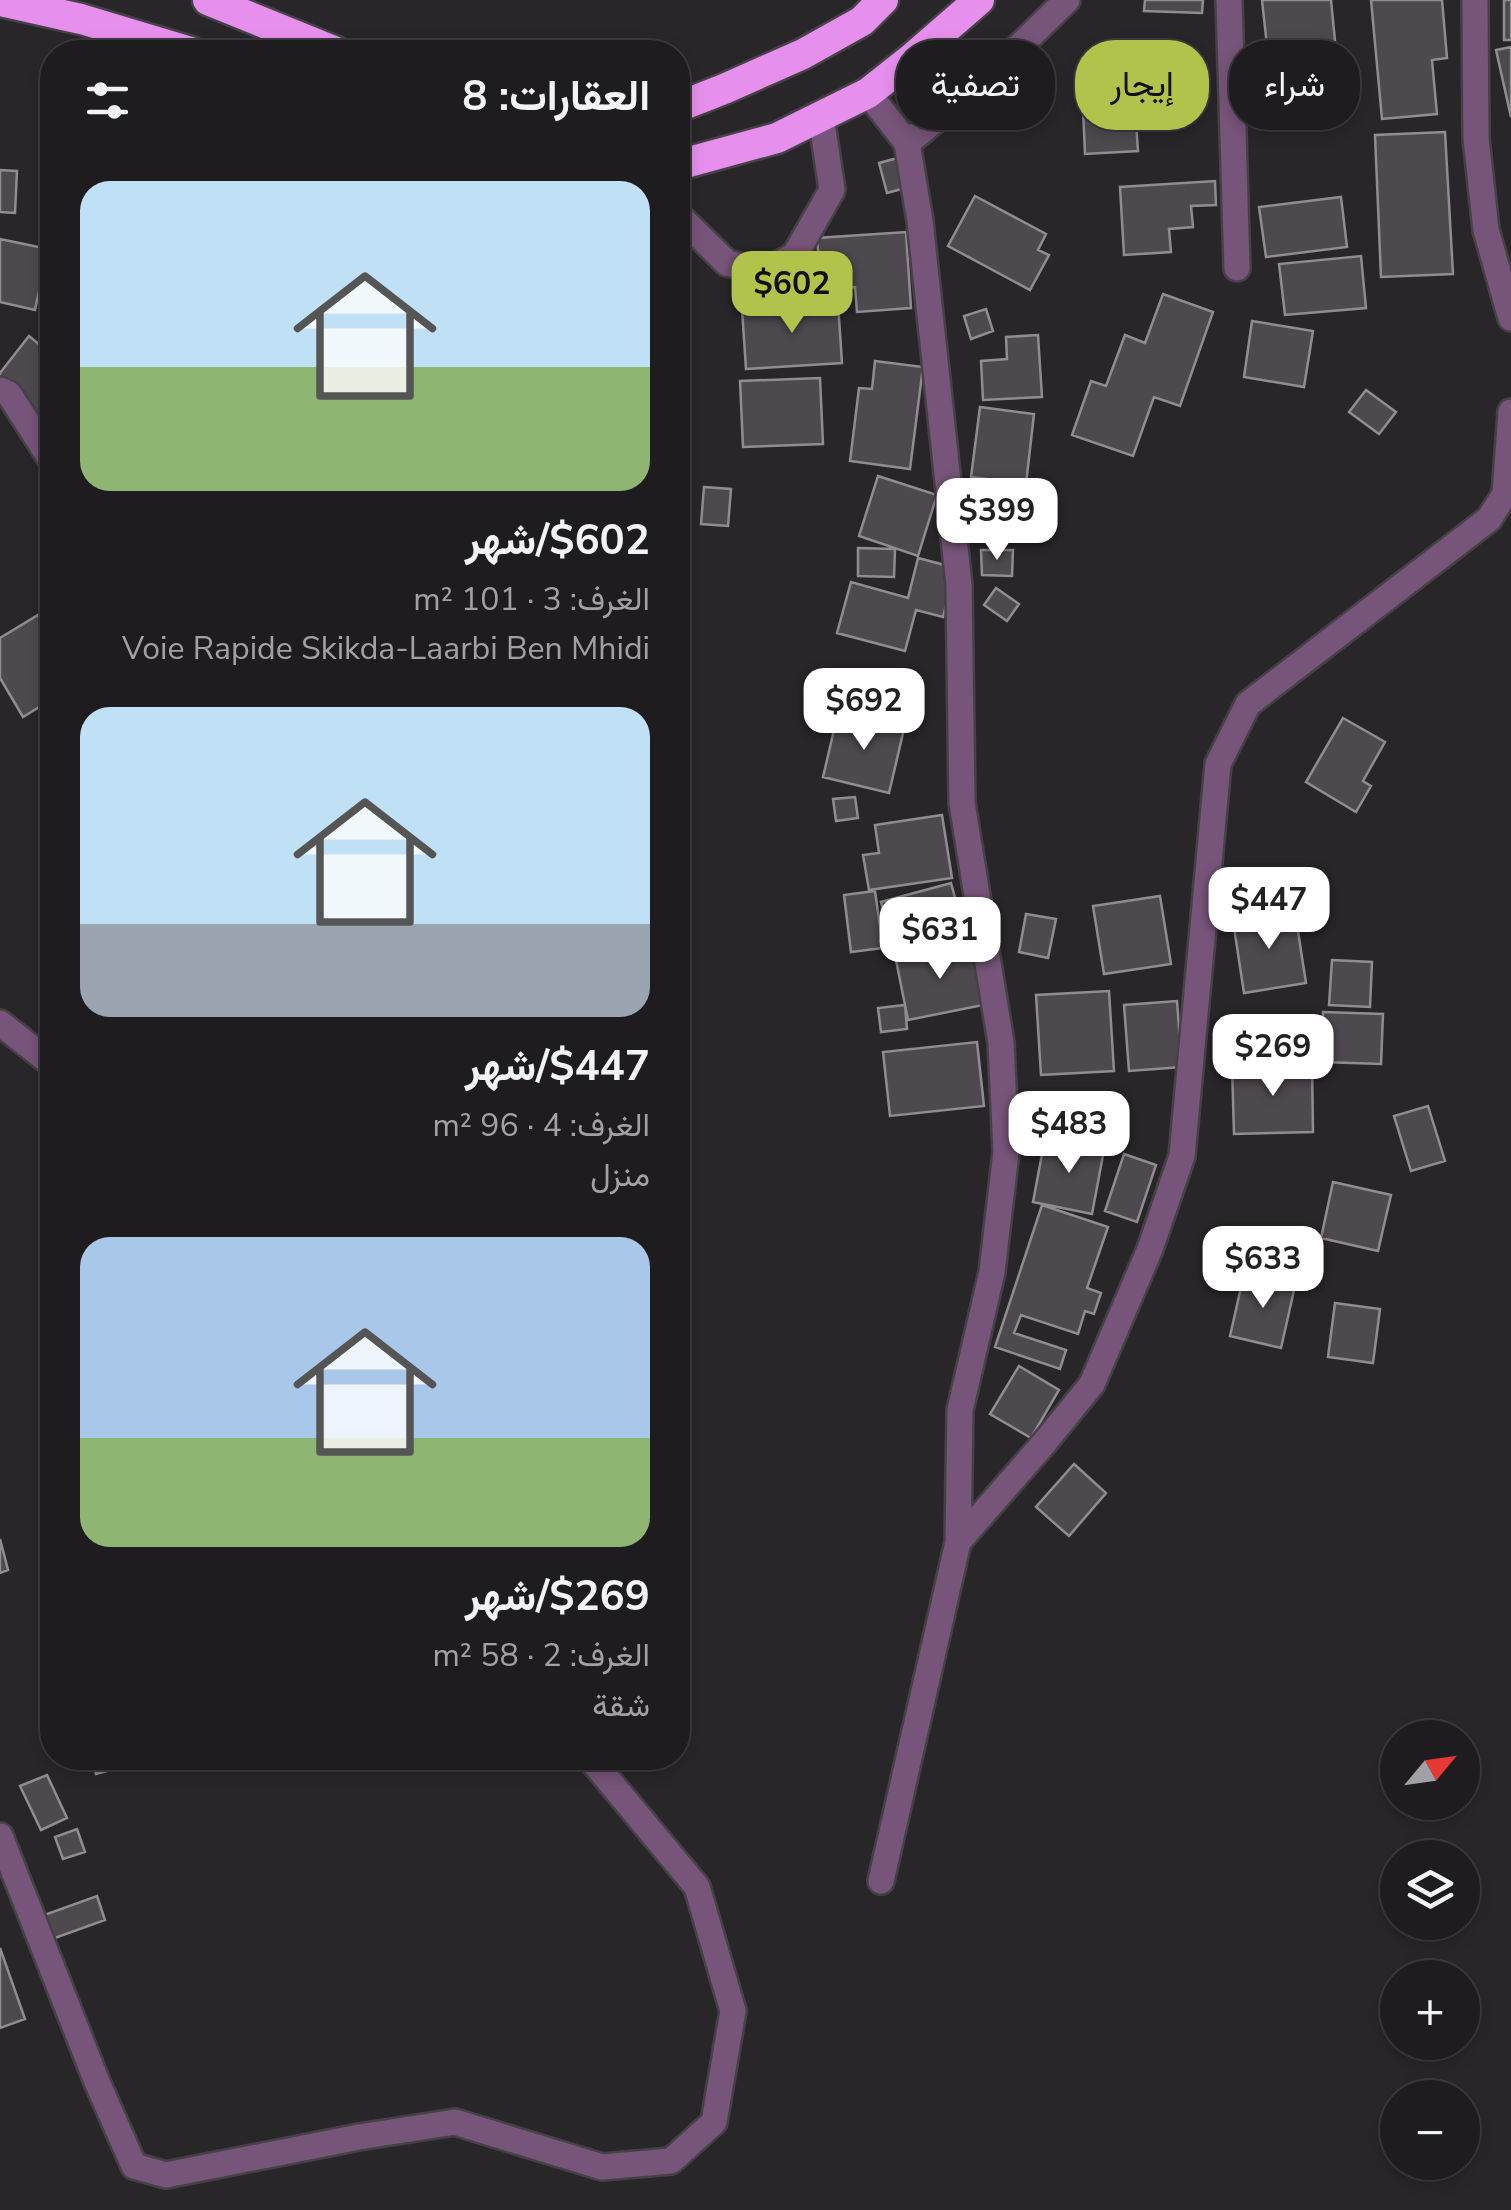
<!DOCTYPE html>
<html lang="ar">
<head>
<meta charset="utf-8">
<style>
	body { margin:0; font-family:"Nunito Sans",Vazirmatn,sans-serif; background:#272529; color:#f1f3f6; direction:rtl; height:100vh; display:flex; flex-direction:column; font-size:38px; white-space:nowrap }
	* { box-sizing:border-box; margin:0 }
	p { font-size:32px; color:#a1a1a5 }
	.icon { flex:none; width:55px; height:55px; fill:none; stroke:currentColor; stroke-width:2; stroke-linecap:round; stroke-linejoin:round }
	.map { position:relative; flex:1; overflow:hidden; direction:ltr }
	.panel { position:absolute; left:40px; top:40px; width:650px; height:1730px; display:flex; flex-direction:column; background:#1f1c20; border-radius:40px; box-shadow:0 5px 15px #0003,0 0 0 2px #3c3a3e; direction:rtl }
	.panel>* { flex:none }
	.banner { position:absolute; left:720px; top:40px; width:640px; height:90px; direction:rtl; display:flex; gap:20px }
	.needle { width:65px; rotate:61deg }
	.buttons { position:absolute; left:1380px; top:1720px; display:grid; gap:20px }
	.buttons a { display:grid; place-items:center; width:100px; height:100px; border-radius:50%; background:#1f1c20; box-shadow:0 5px 15px #0003,0 0 0 2px #3c3a3e; font-size:50px }
	.price { position:absolute; translate:-50% -85px; padding:0 22px; border-radius:20px; background:#fff; color:#222; font-size:32px; line-height:65px; filter:drop-shadow(0 2px 5px #0008) }
	.price::after { content:''; position:absolute; left:50%; top:60px; width:30px; height:22px; margin-left:-15px; background:inherit; clip-path:polygon(0 0,100% 0,50% 100%) }
	.price.active { background:#b2c34c; color:#111 }
	ul { padding:0; list-style:none }
	li { display:grid; align-content:center; gap:20px; height:530px; padding:0 40px }
	li span { display:grid; place-items:center; height:310px; border-radius:30px; color:#555 }
	li>.icon { margin-inline-start:auto }
	span .icon { width:180px; height:180px; fill:#fffc; stroke-width:1 }
	li b { font-size:42px }
	h2 { display:flex; justify-content:space-between; align-items:center; height:120px; padding:0 40px; font-size:42px }
	.tag { padding:0 35px; border-radius:40px; background:#1f1c20; box-shadow:0 5px 15px #0003,0 0 0 2px #3c3a3e; font-size:35px; line-height:90px }
	.tag.active { background:#b2c34c; color:#111 }
	.map>svg:first-child { display:block }
</style>
</head>
<body>
<div class="map">
<svg width="1511" height="2210" viewBox="0 0 1511 2210">
	<rect width="100%" height="100%" fill="#29262a"/>
	<path fill="#4e494e" stroke="#918c91" stroke-width="2.5" d="M1145 0H1203L1202 13 1144 11Z
		M1262 0H1331L1342 113 1275 120Z
		M1371 0H1442L1447 58 1432 60 1437 114 1382 119Z
		M1504 0H1511V40H1504Z
		M1511 47V117L1496 50Z
		M1132 63 1138 151 1085 154 1081 66Z
		M1445 132 1453 274 1381 277 1375 135Z
		M901 157 909 187 887 193 879 163Z
		M0 170 17 171 15 213 0 212Z
		M1215 181 1216 205 1191 206 1193 227 1169 229 1171 252 1124 255 1120 187Z
		M975 196 1046 234 1038 250 1049 255 1030 290 948 246Z
		M1341 197 1347 247 1266 257 1259 207Z
		M906 232 911 308 857 312 855 287 821 290 817 238Z
		M0 239 48 249 35 310 0 302Z
		M1361 256 1366 308 1285 315 1279 264Z
		M1163 294 1213 312 1180 406 1154 397 1133 456 1072 435 1091 381 1106 386 1125 335 1145 343Z
		M838 303 842 363 746 369 742 309Z
		M986 309 993 331 971 339 964 316Z
		M1252 321 1313 331 1304 387 1244 377Z
		M1038 335 1042 397 983 400 981 361 1007 359 1006 337Z
		M29 336 52 355V423L50 426 0 387V373Z
		M875 361 923 367 910 469 850 461 859 388 872 389Z
		M820 378 823 444 743 447 740 381Z
		M1366 390 1396 412 1379 434 1349 412Z
		M980 407 1034 414 1026 484 971 477Z
		M878 476 937 495 918 556 859 536Z
		M704 487 731 489 728 526 701 524Z
		M1038 498 1040 537 996 539 993 501Z
		M858 548 895 549 894 577 858 576Z
		M981 550H1013L1012 576 982 575Z
		M918 558 956 568 943 617 916 610 905 651 837 633 851 582 908 598Z
		M996 588 1019 604 1007 621 984 605Z
		M38 615 52 639V699L23 717 0 678V638Z
		M838 713 904 729 889 793 823 777Z
		M1343 718 1385 742 1363 781 1371 786 1356 812 1306 782Z
		M855 797 858 818 836 821 833 799Z
		M942 815 952 878 869 890 863 855 879 853 875 825Z
		M951 883 961 920 941 926 944 935 894 949 881 902Z
		M875 891 883 948 851 952 844 895Z
		M1160 896 1171 964 1104 974 1093 906Z
		M1295 912 1306 983 1244 993 1233 921Z
		M1026 914 1056 919 1048 958 1019 952Z
		M971 945 983 1005 908 1020 896 960Z
		M1332 960 1372 962 1370 1007 1329 1005Z
		M1109 991 1114 1071 1041 1075 1036 995Z
		M1177 1001 1182 1067 1129 1071 1124 1005Z
		M905 1005 907 1029 881 1032 878 1008Z
		M1323 1012 1383 1014 1381 1064 1322 1062Z
		M977 1042 984 1106 890 1116 883 1052Z
		M1312 1064 1313 1132 1234 1134 1232 1066Z
		M1428 1106 1445 1161 1411 1171 1394 1116Z
		M1045 1138 1104 1150 1092 1214 1033 1202Z
		M1124 1154 1156 1165 1137 1222 1105 1211Z
		M1333 1182 1391 1195 1378 1251 1321 1238Z
		M1042 1205 1108 1227 1087 1288 1101 1293 1094 1314 1085 1311 1078 1334 1021 1315 1014 1333 1066 1350 1060 1369 995 1347Z
		M1244 1274 1295 1286 1281 1348 1230 1336Z
		M1335 1303 1380 1309 1373 1363 1328 1357Z
		M1019 1366 1059 1390 1031 1438 990 1414Z
		M1074 1464 1106 1493 1069 1536 1036 1507Z
		M0 1539 8 1570 0 1573Z
		M92 1758H150L151 1759 96 1774Z
		M47 1775 67 1818 41 1830 20 1786Z
		M77 1829 85 1852 63 1859 55 1837Z
		M97 1896 105 1920 30 1947 22 1923Z
		M0 1948 25 2019 0 2028Z"/>
	<g fill="none" stroke-linecap="round" stroke-linejoin="round">
		<defs>
			<path id="minor" d="M1229 0 1237 268
				M1475 0 1476 138 1486 230 1511 318
				M868 93 907 143 920 221 959 585 962 803 1001 1043 1006 1152 992 1272 960 1410 958 1542 881 1881
				M907 143 986 79 1067 0
				M678 215 727 263 759 271 777 265 795 255 832 190 821 116
				M0 390 9 394 52 461
				M0 1023 52 1064
				M958 1542 1045 1442 1092 1384 1150 1249 1182 1156 1218 764 1248 704 1489 519 1505 494 1511 412
				M0 1836 97 2082 134 2166 166 2175 359 2137 455 2122 602 2167 671 2161 714 2122 733 2011 697 1887 590 1758"/>
			<path id="highway" d="M208 0 336 52
				M0 1 81 19 191 52
				M678 107 724 89 803 54 862 21 883 0
				M678 165 777 138 868 93 911 59 979 0"/>
		</defs>
		<use href="#minor" stroke="#454246" stroke-width="30"/>
		<use href="#highway" stroke="#454246" stroke-width="35"/>
		<use href="#minor" stroke="#775479" stroke-width="25"/>
		<use href="#highway" stroke="#e68fed" stroke-width="30"/>
	</g>
</svg>
<div class="buttons">
<a><svg class="needle" viewBox="-14 -14 28 28"><path d="M0-13l5 13h-10z" fill="#e53935"/><path d="M0 13l5-13h-10z" fill="#a1a1a5"/></svg></a>
<a><svg class="icon" aria-label="layers" viewBox="0 0 24 24"><path d="M12 4l9 5-9 5-9-5zM3 14l9 5 9-5"/></svg></a>
<a>+</a>
<a>−</a>
</div>
<b class="price active" style="left:792px;top:336px">$602</b>
<b class="price" style="left:997px;top:563px">$399</b>
<b class="price" style="left:864px;top:753px">$692</b>
<b class="price" style="left:1269px;top:952px">$447</b>
<b class="price" style="left:940px;top:982px">$631</b>
<b class="price" style="left:1273px;top:1099px">$269</b>
<b class="price" style="left:1069px;top:1176px">$483</b>
<b class="price" style="left:1263px;top:1311px">$633</b>
<div class="banner">
<a class="tag">شراء</a>
<a class="tag active">إيجار</a>
<a class="tag">تصفية</a>
</div>
<section class="panel">
<h2>العقارات: 8<svg class="icon" aria-label="filters" viewBox="0 0 24 24"><path d="M4 7h16M4 17h16"/><circle cx="9" cy="7" r="2"/><circle cx="15" cy="17" r="2"/></svg></h2>
<ul>
<li><span style="background:linear-gradient(#bfe0f5 60%,#8fb573 0)"><svg class="icon" aria-label="home" viewBox="0 0 24 24"><path d="M3 11l9-7 9 7M6 9v11h12V9"/></svg></span><div><b>$602/شهر</b><p>الغرف: 3 · 101 m²</p><p>Voie Rapide Skikda-Laarbi Ben Mhidi</p></div></li>
<li><span style="background:linear-gradient(#bfe0f5 70%,#9aa5b1 0)"><svg class="icon" aria-label="home" viewBox="0 0 24 24"><path d="M3 11l9-7 9 7M6 9v11h12V9"/></svg></span><div><b>$447/شهر</b><p>الغرف: 4 · 96 m²</p><p>منزل</p></div></li>
<li><span style="background:linear-gradient(#a9c7e8 65%,#8fb573 0)"><svg class="icon" aria-label="home" viewBox="0 0 24 24"><path d="M3 11l9-7 9 7M6 9v11h12V9"/></svg></span><div><b>$269/شهر</b><p>الغرف: 2 · 58 m²</p><p>شقة</p></div></li>
</ul>
</section>
</div>
</body>
</html>
